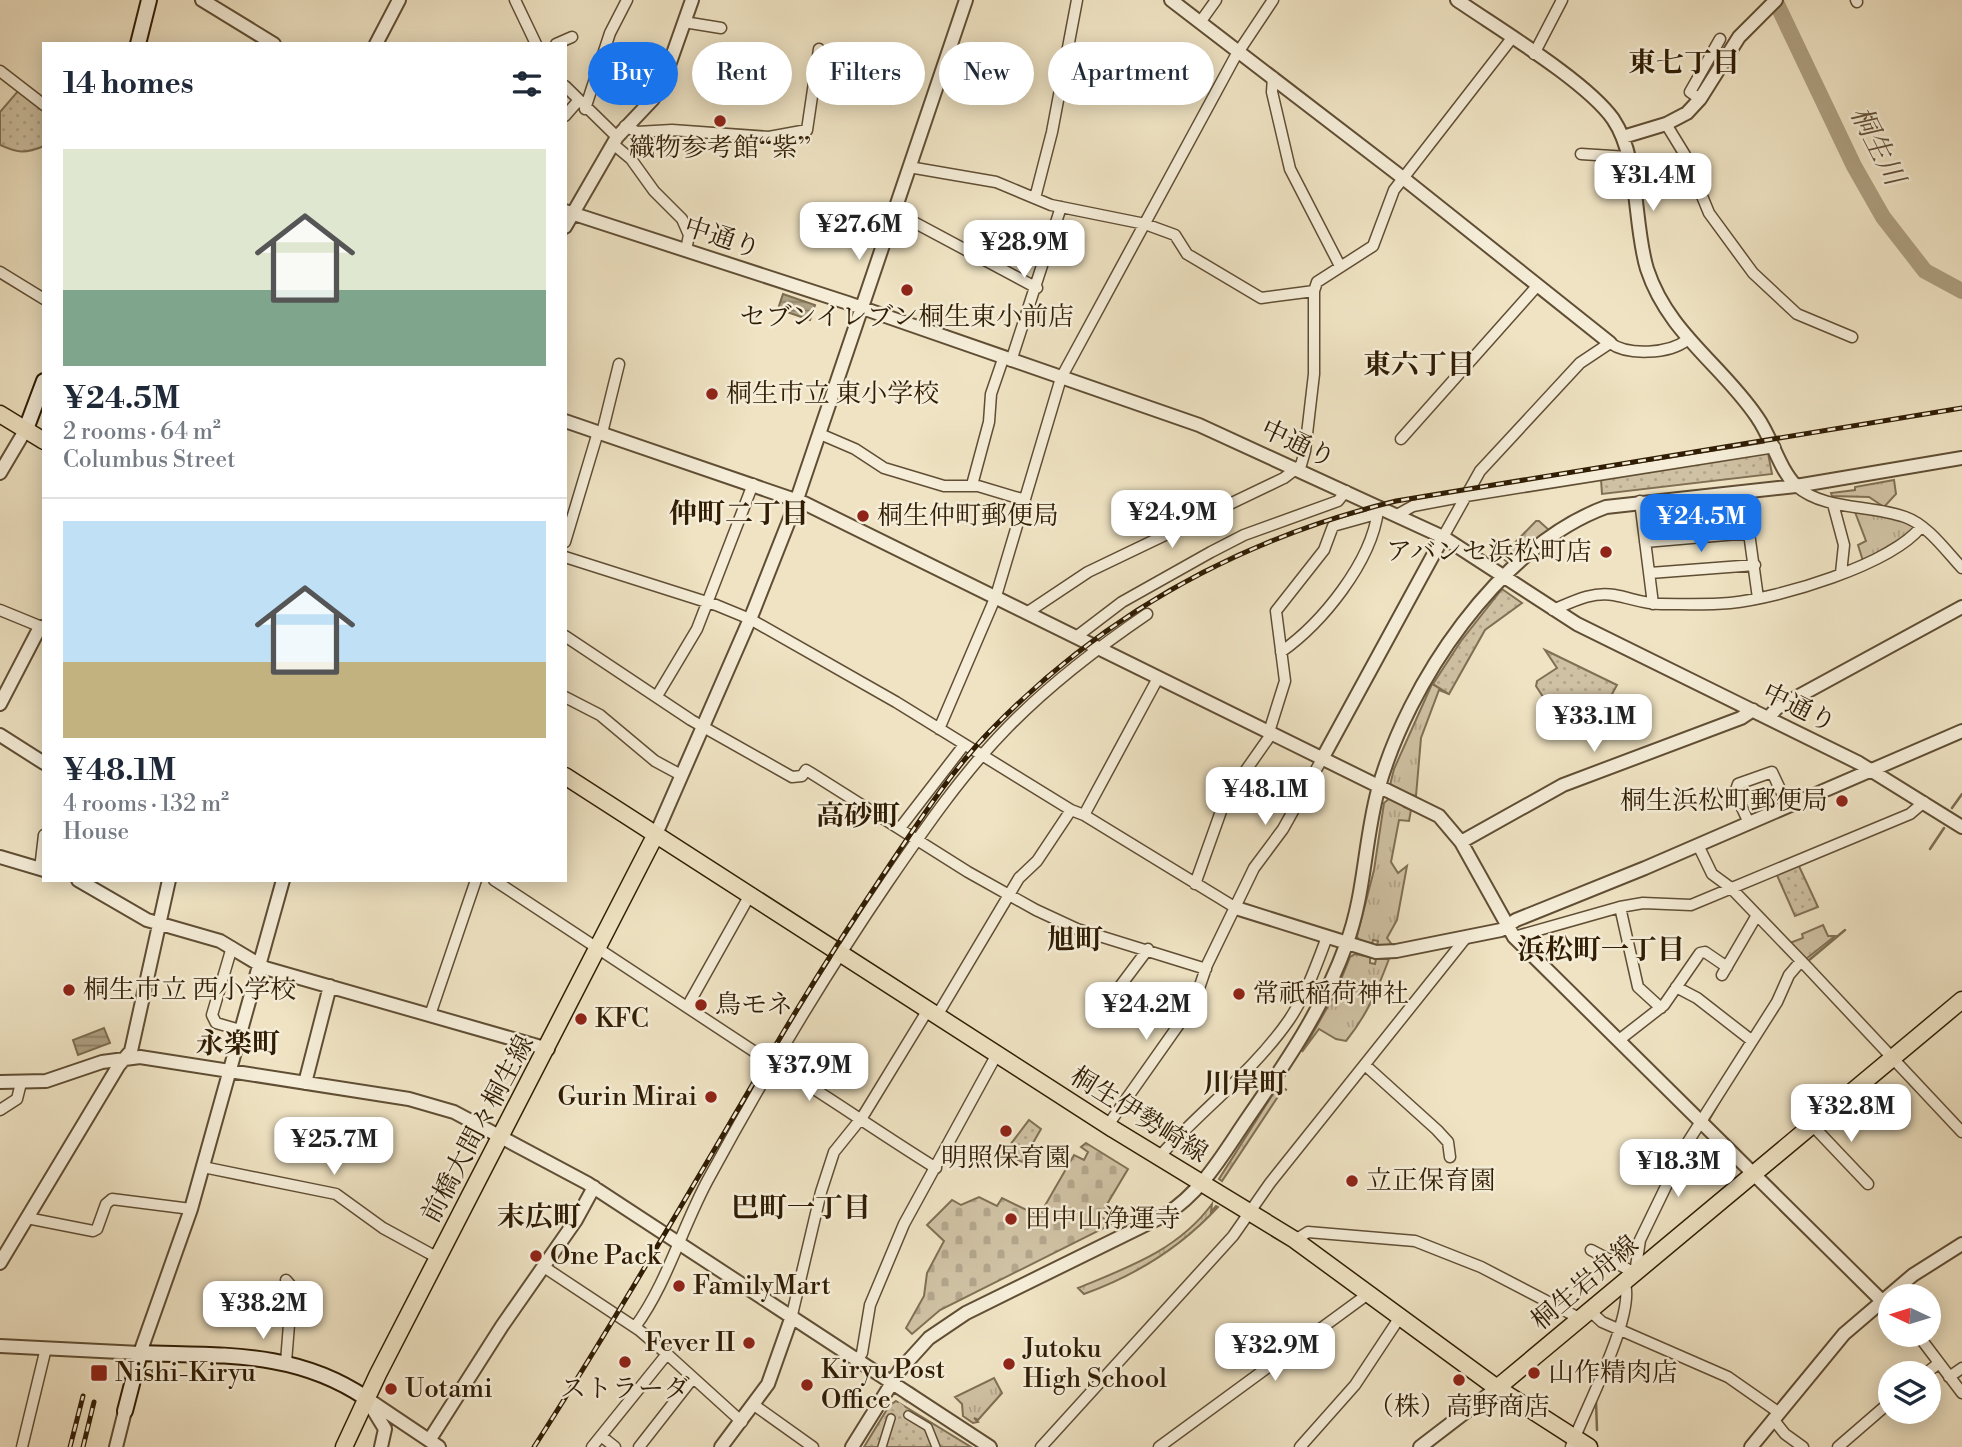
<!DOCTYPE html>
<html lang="en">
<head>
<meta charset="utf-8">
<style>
	body { margin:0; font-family:"Libre Bodoni","Noto Serif JP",serif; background:#f2f2f3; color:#1f2937; height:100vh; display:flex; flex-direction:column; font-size:26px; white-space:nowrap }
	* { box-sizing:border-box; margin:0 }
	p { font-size:23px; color:#747a83 }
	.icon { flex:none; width:38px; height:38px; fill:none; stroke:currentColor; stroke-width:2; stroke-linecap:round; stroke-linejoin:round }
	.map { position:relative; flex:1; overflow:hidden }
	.drawer { position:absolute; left:42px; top:42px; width:525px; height:840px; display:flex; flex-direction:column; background:#fff; border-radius:0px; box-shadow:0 4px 18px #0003 }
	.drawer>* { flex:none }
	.top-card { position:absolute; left:588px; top:42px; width:665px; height:63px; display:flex; gap:14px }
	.needle { width:46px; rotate:274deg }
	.controls { position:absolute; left:1878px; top:1284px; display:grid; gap:14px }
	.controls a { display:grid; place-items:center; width:63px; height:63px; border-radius:50%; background:#fff; box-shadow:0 4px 18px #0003; font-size:35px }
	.price { position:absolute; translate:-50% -60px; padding:0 16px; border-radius:14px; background:#fff; color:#222; font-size:23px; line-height:46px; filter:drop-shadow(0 2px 4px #0008) }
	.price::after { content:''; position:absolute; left:50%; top:42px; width:21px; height:16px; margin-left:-10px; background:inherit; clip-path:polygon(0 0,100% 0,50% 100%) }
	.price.selected { background:#1a73e8; color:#fff }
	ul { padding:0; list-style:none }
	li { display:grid; align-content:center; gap:14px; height:371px; padding:0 21px }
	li+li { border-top:2px solid #e0e1e3 }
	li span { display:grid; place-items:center; height:217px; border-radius:0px; color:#555 }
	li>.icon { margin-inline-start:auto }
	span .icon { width:126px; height:126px; fill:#fffc; stroke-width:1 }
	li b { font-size:30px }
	h2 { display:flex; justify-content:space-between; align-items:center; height:84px; padding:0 21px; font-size:30px }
	.tag { padding:0 24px; border-radius:32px; background:#fff; box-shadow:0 4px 18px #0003; font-size:24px; line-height:63px }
	.tag.selected { background:#1a73e8; color:#fff }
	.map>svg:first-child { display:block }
</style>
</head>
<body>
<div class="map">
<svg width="1962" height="1447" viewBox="0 0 1962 1447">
	<defs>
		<pattern id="grass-tufts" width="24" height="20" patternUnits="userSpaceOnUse" patternTransform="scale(1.75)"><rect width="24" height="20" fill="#cfc1a3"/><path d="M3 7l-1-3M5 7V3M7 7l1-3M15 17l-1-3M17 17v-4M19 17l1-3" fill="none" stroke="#b2a58b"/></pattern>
		<pattern id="cemetery-stones" width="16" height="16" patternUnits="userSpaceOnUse" patternTransform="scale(1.75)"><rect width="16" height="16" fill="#cfc1a3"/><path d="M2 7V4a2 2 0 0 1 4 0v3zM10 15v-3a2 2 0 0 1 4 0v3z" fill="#b2a58b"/></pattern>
		<pattern id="park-dots" width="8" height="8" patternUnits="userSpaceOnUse" patternTransform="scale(1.75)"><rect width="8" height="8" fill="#cfc1a3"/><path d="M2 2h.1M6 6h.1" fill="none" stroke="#b2a58b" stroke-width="1.8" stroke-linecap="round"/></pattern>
		<pattern id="water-rules" width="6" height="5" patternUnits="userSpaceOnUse" patternTransform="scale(1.75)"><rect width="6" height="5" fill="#aea082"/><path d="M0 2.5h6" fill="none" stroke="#8e8268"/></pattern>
	</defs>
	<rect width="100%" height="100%" fill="#efe3c3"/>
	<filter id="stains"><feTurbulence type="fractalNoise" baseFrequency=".00286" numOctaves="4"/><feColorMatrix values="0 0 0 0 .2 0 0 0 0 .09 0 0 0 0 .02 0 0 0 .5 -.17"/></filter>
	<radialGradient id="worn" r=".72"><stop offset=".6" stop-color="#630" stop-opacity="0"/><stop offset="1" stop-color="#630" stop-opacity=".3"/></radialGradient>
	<path fill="url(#grass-tufts)" stroke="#806f54" stroke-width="2" d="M1894 480 1896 494 1884 507 1869 497 1832 496 1831 493 1855 490V487Z
		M1859 511 1898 518 1914 525 1913 531 1863 561 1858 545 1866 541 1855 512Z
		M1536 521H1539L1550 531 1549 534 1506 561 1501 557Z
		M1432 684 1449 694 1439 690 1421 738 1416 796 1408 794 1404 807 1411 810 1409 821 1399 820 1391 862 1398 873 1407 866 1397 920 1387 938 1393 946H1377L1378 941 1373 940 1372 945 1359 941 1357 936 1374 870 1384 803 1390 798 1394 787 1390 785 1394 769Z
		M1823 925 1828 936H1835L1806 959 1790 943 1803 938 1802 934Z
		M1355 954 1370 957V963L1375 964 1376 959H1389C1376 993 1367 1015 1346 1041L1336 1039 1319 1029 1302 1052 1335 994 1350 957Z
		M1278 1086 1287 1090 1283 1089 1222 1181 1219 1179Z
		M1212 1204 1211 1212 1216 1206 1218 1207C1181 1247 1137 1275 1084 1294L1078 1288C1129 1267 1178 1250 1212 1204Z
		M994 1378 1002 1393 978 1420 974 1418 978 1422 973 1423 963 1416 962 1404 955 1397Z"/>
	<path fill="url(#cemetery-stones)" stroke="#806f54" stroke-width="2" d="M1086 1143 1128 1169 1100 1216 1112 1224 940 1310 912 1334 906 1328 924 1296 927 1273 944 1241 927 1225 952 1200 961 1205 979 1197 997 1206 1002 1198 1039 1216 1074 1155 1084 1160 1088 1152 1081 1147Z"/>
	<path fill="url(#park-dots)" stroke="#806f54" stroke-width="2" d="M18 91 44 110V146C25 154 18 153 0 145V112Z
		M1768 453 1772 474 1602 494 1601 479Z
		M1502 589 1522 603 1485 630 1449 694 1433 684 1461 641Z
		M1545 650 1617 685 1606 705 1574 719 1578 729 1554 738 1541 721 1545 700 1536 686 1537 681 1557 668Z
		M1798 864 1818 907 1795 916 1776 873Z
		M1029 1120 1041 1129 1022 1162 1004 1153Z
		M896 1401 971 1447H864L889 1406Z"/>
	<path fill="url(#water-rules)" stroke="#7c6c50" stroke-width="2" d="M783 294 815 305 810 320 778 309Z
		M104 1028 110 1043 78 1055 73 1040Z"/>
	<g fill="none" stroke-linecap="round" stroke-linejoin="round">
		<path stroke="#7c6c50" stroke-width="2.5" d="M1952 808 1962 794
			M1930 849 1944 828
			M1808 961 1845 930
			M1709 1120 1724 1094
			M1686 1155 1696 1139
			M1596 1401 1597 1430"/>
		<path stroke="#aea082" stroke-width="16" d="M1775 0 1854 166 1883 217 1925 271 1962 291"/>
		<path stroke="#c9bb9d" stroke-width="7" stroke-dasharray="7 3.5" stroke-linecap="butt" d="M891 1418 916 1386"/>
		<defs>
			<path id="pedestrian" d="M908 1415 928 1427 936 1447
				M882 1447 891 1418"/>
			<path id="minor" d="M515 0 536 44
				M1856 0 1857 2
				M1201 21 1216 0
				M684 22 721 28
				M556 44 572 37
				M1534 54 1562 0
				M0 71 44 105
				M1273 77 1272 92 1290 169 1340 266
				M565 86 617 137
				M1700 99 1690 92 1720 39
				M585 109 610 33 627 0
				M565 116 578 101
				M1666 124 1685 155 1709 213 1753 273 1797 314 1852 337
				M625 126 637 132 672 130 769 137 807 130 819 49
				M613 144 631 159 654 191 682 219 689 235 686 250
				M1581 154 1628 157
				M909 167 996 182 1051 205 1145 224 1175 235 1187 254 1261 298 1314 291
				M1035 198 1052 132 1077 0
				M893 211 1037 288
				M0 272 44 299
				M1011 361 1061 207
				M602 433 619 364
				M820 434 855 449 884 468 944 486H978L1025 500
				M1401 439 1538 285
				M972 485 989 422 991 394 1003 359
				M1796 486C1825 511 1869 504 1905 517 1928 525 1946 551 1962 568
				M1740 492 1749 533 1758 598
				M1640 501 1653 604
				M1833 504 1844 545 1841 573
				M1397 515 1413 506 1466 496 1775 447
				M1443 537 1480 471 1580 363 1610 343C1628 356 1669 354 1687 340
				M565 542 598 432
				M1645 542 1749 533
				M565 557 716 605 750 619 896 702 1071 810
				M1650 573 1755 565
				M0 610 44 628
				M1553 610C1572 602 1592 591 1614 595 1631 598 1644 604 1661 604 1684 604 1707 605 1730 603 1780 598 1890 565 1921 527
				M1028 612 1088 572 1284 478 1301 465 1305 451 1314 374V291L1317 282 1373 246 1394 190 1512 38
				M565 636 691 720 792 777 802 776 806 770 811 773 968 872 1036 910 1077 929 1206 969
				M1076 637 1122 602 1211 552 1244 535 1338 501 1346 491
				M1281 652C1322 623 1371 563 1378 511
				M657 696 697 629 753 484
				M565 697 600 715 655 761 681 775
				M939 729 996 596 1061 378 1235 57 1273 0
				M1269 732 1285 681 1276 611 1324 550 1333 526 1369 516 1381 507
				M1084 815 1236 908
				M1749 823 1735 793 1738 784 1772 772 1788 806
				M900 828 964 745
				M1698 845 1712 874 1731 888 1807 967 1962 1132
				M40 869 44 835
				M494 880 758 1054C819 1090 876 1131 936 1168
				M1195 884 1225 800 1272 733
				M1620 907 1638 987 1661 1008
				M1514 937 1620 907 1643 903 1691 905 1910 814 1924 802
				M232 947 212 1015 216 1023 240 1030
				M1722 975 1757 915
				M1676 987 1697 998 1751 1040
				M1115 993 1148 949
				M687 1007 751 893
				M938 1014 1019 878 1037 861 1071 810 1084 815 1158 678
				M430 1015 476 880
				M1619 1040 1664 1005 1700 953 1705 952 1727 967
				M1365 1065 1437 1130 1448 1142 1450 1157
				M0 1110 17 1099 21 1083
				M1108 1125 1194 1003 1207 965 1254 868 1283 829 1322 759
				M1812 1125 1868 1184
				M1159 1157C1200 1111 1253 1072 1289 1020 1306 995 1316 966 1327 937
				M203 1167 336 1194 383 1228 438 1258
				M27 1218 93 1231 97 1229 106 1204 112 1199 191 1209
				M1295 1240 1308 1232 1415 1241 1481 1267 1581 1319
				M1591 1250 1635 1273
				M544 1267 639 1330 667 1354
				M1635 1273 1640 1240 1686 1145 1777 1002 1789 975 1801 961
				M286 1280 292 1287 286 1362
				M1590 1311 1602 1322 1728 1377 1778 1412
				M791 1319 821 1192 834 1152 863 1116 929 1008
				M635 1327C668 1282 683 1224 710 1176 765 1075 824 976 888 882 925 828 962 774 1008 727 1050 684 1097 648 1147 614
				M1918 1335 1962 1393
				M856 1362 862 1353 870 1305 904 1224 997 1054
				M1925 1374 1939 1363
				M1949 1377 1962 1368
				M754 1405 813 1447
				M1773 1419 1785 1434 1803 1447
				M601 1436 615 1447
				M22 1447 46 1348
				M592 1447 667 1354 742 1422
				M639 1447 693 1378
				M1041 1447 1233 1236 1270 1183 1465 939
				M1159 1447 1368 1294
				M1300 1447 1355 1385 1400 1317
				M1571 1447C1583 1413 1638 1311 1624 1282
				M1838 1447 1890 1402"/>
			<path id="tertiary" d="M202 0 274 44
				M1171 0 1403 178 1610 343
				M1457 0C1499 29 1586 81 1613 119 1640 159 1633 223 1647 269 1668 333 1721 364 1757 417 1772 438 1778 467 1796 486
				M376 44 399 0
				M1623 137 1666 124 1687 113 1700 99 1739 37 1776 0
				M565 211 848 303 1199 425 1443 537 1577 624 1859 763 1962 827
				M565 227 617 137 653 99 662 85 692 0
				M565 421 804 503 1439 816 1461 842 1514 937 1882 1301
				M0 473 26 429
				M0 704 40 627
				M1768 718 1777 708 1962 607
				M0 735 44 763
				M1322 759 1443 537
				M656 834 753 612 794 508 966 0
				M1461 842 1563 785 1741 718 1753 710
				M0 857 44 870
				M78 880 147 920 220 941 265 968 548 1049
				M1236 908 1376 952 1396 951 1501 930 1516 920 1645 868 1962 731
				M0 1082 46 1081 102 1062 140 1057 409 1099 454 1112 587 1183 990 1447
				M305 1083 330 986
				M0 1263 119 1065 131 1051 169 880
				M0 1346 140 1353 191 1209 283 880
				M366 1398 439 1447
				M366 1398 385 1429 381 1447
				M430 1439 502 1326 576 1220 594 1187
				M116 1447 125 1411
				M721 1447 768 1384 791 1319
				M852 1447 900 1370 929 1338 966 1313 1165 1215C1202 1192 1223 1154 1247 1119 1285 1064 1323 1009 1346 945 1365 895 1364 842 1378 790 1407 684 1499 546 1606 507L1796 486 1962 458
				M1420 1447 1497 1388
				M1751 1447 1844 1334 1913 1275 1962 1244"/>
			<path id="secondary" d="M138 44 149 0
				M26 429 44 381
				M125 1411 140 1353C222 1356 295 1350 366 1398"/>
			<path id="primary" d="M0 414 44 441
				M565 776 1113 1129 1295 1240 1497 1388 1589 1447
				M1497 1388 1962 1000
				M344 1447 378 1374 656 834"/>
		</defs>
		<use href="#pedestrian" stroke="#604e34" stroke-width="10"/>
		<use href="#minor" stroke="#604e34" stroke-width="13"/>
		<use href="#tertiary" stroke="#604e34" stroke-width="16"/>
		<use href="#secondary" stroke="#301d04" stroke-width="18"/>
		<use href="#primary" stroke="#301d04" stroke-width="19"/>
		<use href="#pedestrian" stroke="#f5edd8" stroke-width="7"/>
		<use href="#minor" stroke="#f5edd8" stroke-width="10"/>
		<use href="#tertiary" stroke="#f5edd8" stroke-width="12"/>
		<use href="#secondary" stroke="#f5edd8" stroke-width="14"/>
		<use href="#primary" stroke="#efe3c3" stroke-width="16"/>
		<defs>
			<path id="rail" d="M70 1447 83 1396
				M83 1447 94 1402
				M534 1447C618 1316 695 1182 774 1048 811 985 850 924 891 863 922 817 952 770 991 730 1103 615 1240 539 1396 501L1962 408"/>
		</defs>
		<use href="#rail" stroke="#301d04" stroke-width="5"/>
		<use href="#rail" stroke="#f5edd8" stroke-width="2.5" stroke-dasharray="8" stroke-linecap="butt"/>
	</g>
	<g fill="#8f2418" stroke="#f5edd8" stroke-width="2.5">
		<circle cx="720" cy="121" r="7"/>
		<circle cx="907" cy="290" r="7"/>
		<circle cx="712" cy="394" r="7"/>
		<circle cx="863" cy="516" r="7"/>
		<circle cx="1606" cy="552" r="7"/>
		<circle cx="1842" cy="801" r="7"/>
		<circle cx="69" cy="990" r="7"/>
		<circle cx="1239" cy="994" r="7"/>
		<circle cx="701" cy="1005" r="7"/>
		<circle cx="581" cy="1019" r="7"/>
		<circle cx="711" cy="1097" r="7"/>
		<circle cx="1006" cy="1131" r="7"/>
		<circle cx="1352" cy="1181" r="7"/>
		<circle cx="1011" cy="1219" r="7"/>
		<circle cx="536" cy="1256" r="7"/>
		<circle cx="679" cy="1286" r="7"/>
		<circle cx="749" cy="1343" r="7"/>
		<circle cx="625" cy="1362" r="7"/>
		<circle cx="1009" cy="1364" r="7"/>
		<rect x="90" y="1364" width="18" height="18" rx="3.5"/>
		<circle cx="1534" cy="1373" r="7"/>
		<circle cx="1459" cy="1380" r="7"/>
		<circle cx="807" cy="1385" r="7"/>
		<circle cx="391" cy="1389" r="7"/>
	</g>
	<g text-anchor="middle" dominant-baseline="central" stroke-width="5" stroke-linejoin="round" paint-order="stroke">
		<g font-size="26" fill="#301d04" stroke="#f5edd8" text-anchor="start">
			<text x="720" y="148" text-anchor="middle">織物参考館“紫”</text>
			<text x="907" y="317" text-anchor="middle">セブンイレブン桐生東小前店</text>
			<text x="726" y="394">桐生市立 東小学校</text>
			<text x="877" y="516">桐生仲町郵便局</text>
			<text x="1592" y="552" text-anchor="end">アバンセ浜松町店</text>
			<text x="1828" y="801" text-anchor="end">桐生浜松町郵便局</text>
			<text x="83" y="990">桐生市立 西小学校</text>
			<text x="1253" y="994">常祇稲荷神社</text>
			<text x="715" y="1005">鳥モネ</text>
			<text x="595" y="1019">KFC</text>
			<text x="697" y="1097" text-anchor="end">Gurin Mirai</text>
			<text x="1006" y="1158" text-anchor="middle">明照保育園</text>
			<text x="1366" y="1181">立正保育園</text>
			<text x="1025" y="1219">田中山浄運寺</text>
			<text x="550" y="1256">One Pack</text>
			<text x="693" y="1286">FamilyMart</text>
			<text x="735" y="1343" text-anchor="end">Fever II</text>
			<text x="1023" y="1349">Jutoku<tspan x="1023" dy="30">High School</tspan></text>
			<text x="821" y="1370">Kiryu Post<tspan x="821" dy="30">Office</tspan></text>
			<text x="115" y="1373">Nishi-Kiryu</text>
			<text x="1548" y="1373">山作精肉店</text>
			<text x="405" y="1389">Uotami</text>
			<text x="625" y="1389" text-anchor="middle">ストラーダ</text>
			<text x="1459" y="1407" text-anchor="middle">（株）高野商店</text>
		</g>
		<g font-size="26" fill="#301d04" stroke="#f5edd8">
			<text transform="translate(722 238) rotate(18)">中通り</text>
			<text transform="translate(1298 444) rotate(25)">中通り</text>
			<text transform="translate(1799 708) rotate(26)">中通り</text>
			<text transform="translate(1139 1115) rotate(32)">桐生伊勢崎線</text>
			<text transform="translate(478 1129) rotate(-62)">前橋大間々桐生線</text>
			<text transform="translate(1585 1283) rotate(-40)">桐生岩舟線</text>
		</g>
		<g font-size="28" font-weight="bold" fill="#301d04" stroke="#f5edd8">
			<text x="1684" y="63">東七丁目</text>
			<text x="1419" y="365">東六丁目</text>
			<text x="739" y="514">仲町二丁目</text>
			<text x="858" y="816">高砂町</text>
			<text x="1075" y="940">旭町</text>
			<text x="1601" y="950">浜松町一丁目</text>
			<text x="238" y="1044">永楽町</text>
			<text x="1245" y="1084">川岸町</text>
			<text x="801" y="1208">巴町一丁目</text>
			<text x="539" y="1217">末広町</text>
		</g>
		<g font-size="28" font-style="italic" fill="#625136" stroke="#f5edd8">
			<text transform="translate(1877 146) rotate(63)">桐生川</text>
		</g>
	</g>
	<rect width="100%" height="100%" filter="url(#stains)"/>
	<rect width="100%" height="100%" fill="url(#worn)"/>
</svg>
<div class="controls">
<a><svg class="needle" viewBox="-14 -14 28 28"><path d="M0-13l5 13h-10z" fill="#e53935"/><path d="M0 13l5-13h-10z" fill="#747a83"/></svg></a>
<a><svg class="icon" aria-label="layers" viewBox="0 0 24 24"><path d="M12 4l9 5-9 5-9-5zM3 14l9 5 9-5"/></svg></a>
</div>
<b class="price" style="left:1653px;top:213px">¥31.4M</b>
<b class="price" style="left:859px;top:262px">¥27.6M</b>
<b class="price" style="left:1024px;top:280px">¥28.9M</b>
<b class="price" style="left:1172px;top:550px">¥24.9M</b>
<b class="price selected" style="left:1701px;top:554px">¥24.5M</b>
<b class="price" style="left:1594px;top:754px">¥33.1M</b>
<b class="price" style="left:1265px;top:827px">¥48.1M</b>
<b class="price" style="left:1146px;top:1042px">¥24.2M</b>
<b class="price" style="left:809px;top:1103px">¥37.9M</b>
<b class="price" style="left:1851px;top:1144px">¥32.8M</b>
<b class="price" style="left:334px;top:1177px">¥25.7M</b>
<b class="price" style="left:1678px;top:1199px">¥18.3M</b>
<b class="price" style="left:263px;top:1341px">¥38.2M</b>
<b class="price" style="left:1275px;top:1383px">¥32.9M</b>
<div class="top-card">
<a class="tag selected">Buy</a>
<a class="tag">Rent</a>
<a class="tag">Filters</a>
<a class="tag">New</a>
<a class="tag">Apartment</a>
</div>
<section class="drawer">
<h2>14 homes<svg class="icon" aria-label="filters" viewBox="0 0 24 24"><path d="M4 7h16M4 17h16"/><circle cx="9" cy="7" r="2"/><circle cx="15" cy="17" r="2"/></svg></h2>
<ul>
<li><span style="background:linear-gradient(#dfe7d0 65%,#7fa58c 0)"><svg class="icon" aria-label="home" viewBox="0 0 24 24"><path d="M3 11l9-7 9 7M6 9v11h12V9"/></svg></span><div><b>¥24.5M</b><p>2 rooms · 64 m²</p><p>Columbus Street</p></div></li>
<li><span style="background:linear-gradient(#bfe0f5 65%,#c2b280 0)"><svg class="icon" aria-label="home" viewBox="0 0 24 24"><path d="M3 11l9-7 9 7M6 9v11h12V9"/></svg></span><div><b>¥48.1M</b><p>4 rooms · 132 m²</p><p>House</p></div></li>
</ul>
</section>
</div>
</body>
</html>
